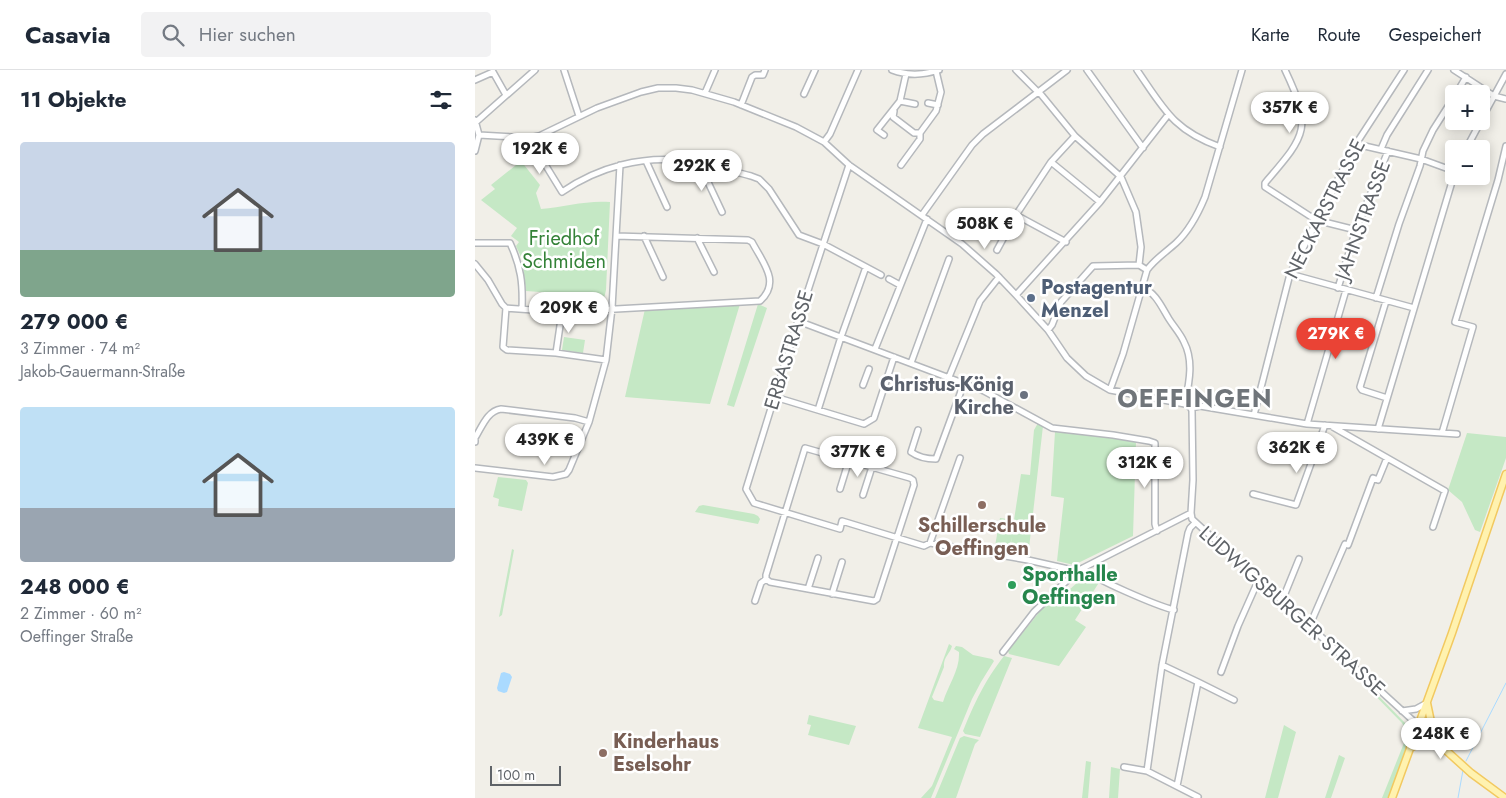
<!DOCTYPE html>
<html lang="de">
<head>
<meta charset="utf-8">
<style>
	body { margin:0; font-family:Jost,sans-serif; background:#f2f2f3; color:#1f2937; height:100vh; display:flex; flex-direction:column; font-size:19px; white-space:nowrap }
	* { box-sizing:border-box; margin:0 }
	p { font-size:16px; color:#747a83 }
	.icon { flex:none; width:28px; height:28px; fill:none; stroke:currentColor; stroke-width:2; stroke-linecap:round; stroke-linejoin:round }
	.map { position:relative; flex:1; overflow:hidden }
	.sheet { display:flex; flex-direction:column; background:#fff; width:475px }
	.sheet>* { flex:none }
	.controls { position:absolute; left:970px; top:15px; display:grid; gap:10px }
	.controls a { display:grid; place-items:center; width:45px; height:45px; border-radius:5px; background:#fff; box-shadow:0 2px 12px #0003; font-size:25px }
	.scale { position:absolute; left:15px; bottom:12px; width:71px; box-sizing:border-box; padding-left:5px; border:2px solid #5f6368; border-top:0; font-size:14px; line-height:18px; white-space:nowrap; color:#5f6368; -webkit-text-stroke:4px #fff; paint-order:stroke }
	.price { position:absolute; translate:-50% -42px; padding:0 11px; border-radius:18px; background:#fff; color:#222; font-size:16px; line-height:32px; filter:drop-shadow(0 1px 2px #0008) }
	.price::after { content:''; position:absolute; left:50%; top:30px; width:15px; height:11px; margin-left:-8px; background:inherit; clip-path:polygon(0 0,100% 0,50% 100%) }
	.price.active { background:#ea4335; color:#fff }
	ul { padding:0; list-style:none }
	li { display:grid; align-content:center; gap:10px; height:265px; padding:0 20px }
	li span { display:grid; place-items:center; height:155px; border-radius:5px; color:#555 }
	li>.icon { margin-inline-start:auto }
	span .icon { width:90px; height:90px; fill:#fffc; stroke-width:1 }
	li b { font-size:21px }
	h2 { display:flex; justify-content:space-between; align-items:center; height:60px; padding:0 20px; font-size:21px }
	header { display:flex; align-items:center; gap:30px; box-sizing:border-box; height:70px; padding:0 25px; background:#fff; border-bottom:1px solid #e0e1e3 }
	header strong { font-size:24px }
	nav { display:flex; gap:28px; margin-inline-start:auto; font-size:18px }
	.search { width:350px; height:45px; background:#f2f2f3; display:flex; align-items:center; gap:12px; box-sizing:border-box; padding:0 18px; border-radius:5px; color:#747a83; font-size:19px }
	main { display:flex; flex:1; min-height:0 }
	.map>svg:first-child { display:block }
</style>
</head>
<body>
<header>
<strong>Casavia</strong>
<div class="search"><svg class="icon" aria-label="search" viewBox="0 0 24 24"><circle cx="10" cy="10" r="6"/><path d="M15 15l6 6"/></svg>Hier suchen</div>
<nav><a>Karte</a><a>Route</a><a>Gespeichert</a></nav>
</header>
<main>
<section class="sheet">
<h2>11 Objekte<svg class="icon" aria-label="filters" viewBox="0 0 24 24"><path d="M4 7h16M4 17h16"/><circle cx="9" cy="7" r="2"/><circle cx="15" cy="17" r="2"/></svg></h2>
<ul>
<li><span style="background:linear-gradient(#c9d6e8 70%,#7fa58c 0)"><svg class="icon" aria-label="home" viewBox="0 0 24 24"><path d="M3 11l9-7 9 7M6 9v11h12V9"/></svg></span><div><b>279 000 €</b><p>3 Zimmer · 74 m²</p><p>Jakob-Gauermann-Straße</p></div></li>
<li><span style="background:linear-gradient(#bfe0f5 65%,#9aa5b1 0)"><svg class="icon" aria-label="home" viewBox="0 0 24 24"><path d="M3 11l9-7 9 7M6 9v11h12V9"/></svg></span><div><b>248 000 €</b><p>2 Zimmer · 60 m²</p><p>Oeffinger Straße</p></div></li>
</ul>
</section>
<div class="map">
<svg width="1031" height="728" viewBox="0 0 1031 728">
	<rect width="100%" height="100%" fill="#f1efe8"/>
	<path fill="#c5e8c5" d="M46 91 65 115 61 123 66 139C89 137 112 130 135 132L131 220 128 233 91 236 92 224 51 221 47 189 41 176 44 172 36 166 42 158 6 130 20 119 16 115Z
		M265 234 235 334 150 327 170 239Z
		M283 234 292 238 259 337 252 335Z
		M89 267 110 270 108 283 87 280Z
		M563 353 568 356 553 487 534 483 537 467 534 479 520 476 525 448 539 450 546 404 555 405 559 360Z
		M580 362 637 367 661 372 658 466 599 495 582 491 589 428 576 426Z
		M992 363 1031 367V388L1005 462 1000 460 987 432 973 420Z
		M23 407 51 410 53 413 47 441 23 436 24 429 18 427Z
		M228 435 279 444 283 446 285 449 283 454 220 442 224 436Z
		M37 479 39 480 27 545 24 547Z
		M612 504 625 511 600 550 611 557 584 596 534 584 533 581 570 535 590 517 594 520Z
		M474 574 477 576C475 584 468 587 469 597L457 627 459 630 468 632C473 615 485 600 484 582L479 579 481 576 487 577 498 585 517 589 519 591 506 612 497 629 456 728H446L457 716 477 667 443 658Z
		M529 586 537 588 505 667 490 664 488 661C500 632 509 612 529 586Z
		M882 607H885L934 657V671L914 728H907L931 668V660L927 653Z
		M334 645 381 656 374 675 333 665 336 655 332 654Z
		M809 655 821 662 803 728H790Z
		M489 666 504 670 500 674 481 728H460L485 668Z
		M864 685 870 688 856 728H850Z
		M611 691 616 692 613 728H607Z
		M636 697 645 699 643 728H634Z"/>
	<path fill="#aadaff" d="M29 602 35 604 37 607 32 622 29 623 23 621 22 618 26 603Z"/>
	<g fill="none" stroke-linecap="round" stroke-linejoin="round">
		<path stroke="#aadaff" stroke-width="1" d="M991 691 1031 613
			M983 728 988 700"/>
		<defs>
			<path id="minor" d="M89 0 104 46
				M417 0C433 6 449 5 464 0
				M541 0 561 20
				M612 0 668 78
				M662 0C689 39 698 60 745 77
				M810 0C838 59 831 65 790 113V117L841 150 881 160
				M979 0 1019 26 1031 29
				M0 10 18 2 31 25
				M564 22 600 66 646 107 661 142 666 177 664 195 672 200
				M230 23 240 0
				M329 24 340 0
				M981 24 991 7
				M425 31 440 34
				M453 33 463 35
				M266 35 277 7 280 5H288L290 0
				M419 41 418 47 439 63H445
				M1006 50 1031 4
				M1 52 60 0
				M4 65 54 68 64 66 122 38 166 22 183 18H201L217 20 259 32 321 57 349 72 374 95 487 174 521 204 541 225 573 260 592 288 611 306 635 320 710 334 716 338 717 341 718 410 716 443 717 449 944 656
				M409 65 402 60 425 31 431 4
				M349 72 355 64 383 0
				M881 74 946 89 979 101
				M60 78 87 122C123 97 168 85 212 91 234 93 255 101 276 106L284 109 294 119 324 165 348 174 406 205
				M906 79 912 65 953 0
				M991 79 1006 51
				M0 81 4 65 0 50
				M171 91 192 137
				M576 92 625 132
				M224 93 247 142
				M374 95 323 251 271 419 279 433 365 459 367 451 449 476 455 473 553 490 602 501
				M426 95 445 69V63L461 41 466 22 461 1
				M447 145 497 75 508 64 592 0
				M541 145 591 172
				M169 166 188 207
				M222 168 239 202
				M0 173H35C46 197 48 213 47 239
				M522 180 541 145 576 92 600 66
				M0 194 13 210 27 234 31 238 87 242 285 231C306 212 288 193 277 172L273 170 141 166
				M815 204 939 238
				M414 209 425 215
				M667 217C681 223 686 236 694 249 699 257 705 263 709 272 719 291 714 313 710 334
				M863 218 881 160 913 81
				M541 225 625 132 693 45
				M901 228 924 154 945 96 948 81 958 60 979 27
				M911 231 885 317 887 320 912 328
				M31 238 28 277 32 280 81 283 131 290
				M323 251 509 321 577 358 638 365 674 371 680 373V454L682 461
				M573 260 577 255 586 232 618 196 664 195
				M400 279 452 149
				M81 283 87 242
				M436 293 474 189
				M474 307 505 231 524 207
				M388 315 394 299
				M635 320 648 284 672 200C680 189 691 182 701 173 715 160 723 144 730 127L767 0
				M300 327 389 354 399 348 419 287
				M716 338 725 336 832 354 982 364
				M343 340 366 267 391 197
				M779 345 815 204 881 74 929 0
				M832 354 871 220
				M858 357 970 421 958 457
				M903 359 979 105
				M443 360 436 382C443 387 452 389 461 389L489 313
				M967 363 998 257 980 252 1023 110 1031 76
				M0 372V368C7 357 12 341 26 339L100 348 114 352
				M330 378 435 408 438 410 439 415 402 529 399 531 295 512 291 509V505Z
				M0 398 78 407 91 404 94 400 114 352 131 290 137 238 145 95
				M365 419 374 390
				M778 424 821 435 850 355
				M388 425 397 397
				M455 473 485 388
				M873 475 898 408 903 410 912 388
				M608 498C618 509 683 536 699 540
				M333 519 343 488
				M357 524 367 492
				M280 531 286 513 291 509
				M805 531 809 526 824 489
				M834 557 870 474
				M528 582 559 542 602 501 716 443
				M687 595 723 612 702 716
				M746 602 763 556 783 511
				M723 612 759 630
				M927 641 941 639 952 633
				M649 697 672 701 723 727
				M672 701 687 595 713 463 715 458 720 453"/>
			<path id="major" d="M952 633 960 671
				M944 656 996 703 1030 728
				M935 678 947 672 960 671
				M917 728 977 563 1031 404"/>
		</defs>
		<use href="#minor" stroke="#b5b8bc" stroke-width="8"/>
		<use href="#major" stroke="#f2c960" stroke-width="9"/>
		<use href="#minor" stroke="#fff" stroke-width="5"/>
		<use href="#major" stroke="#fff2af" stroke-width="6"/>
	</g>
	<circle fill="#5c6f8a" stroke="#fff" stroke-width="2" cx="556" cy="228" r="5"/>
	<circle fill="#6b7280" stroke="#fff" stroke-width="2" cx="549" cy="325" r="5"/>
	<g fill="#8d6e63" stroke="#fff" stroke-width="2">
		<circle cx="507" cy="435" r="5"/>
		<circle cx="128" cy="683" r="5"/>
	</g>
	<circle fill="#2e9e5b" stroke="#fff" stroke-width="2" cx="537" cy="515" r="5"/>
	<g text-anchor="middle" dominant-baseline="central" stroke-width="5" stroke-linejoin="round" paint-order="stroke">
		<g font-size="20" fill="#5f6368" stroke="#fff">
			<text transform="translate(850 139) rotate(-63)">NECKARSTRASSE</text>
			<text transform="translate(888 150) rotate(-70)">JAHNSTRASSE</text>
			<text transform="translate(314 280) rotate(-73)">ERBASTRASSE</text>
			<text transform="translate(817 541) rotate(42)">LUDWIGSBURGER STRASSE</text>
		</g>
		<g font-size="20" fill="#348238" stroke="#fff">
			<text x="89" y="168">Friedhof<tspan x="89" dy="23">Schmiden</tspan></text>
		</g>
		<g font-size="20" font-weight="bold" fill="#4e5e75" stroke="#fff" text-anchor="start">
			<text x="566" y="217">Postagentur<tspan x="566" dy="23">Menzel</tspan></text>
		</g>
		<g font-size="20" font-weight="bold" fill="#5b616d" stroke="#fff" text-anchor="end">
			<text x="539" y="314">Christus-König<tspan x="539" dy="23">Kirche</tspan></text>
		</g>
		<g font-size="20" font-weight="bold" fill="#785e54" stroke="#fff">
			<text x="507" y="455">Schillerschule<tspan x="507" dy="23">Oeffingen</tspan></text>
			<text x="138" y="671" text-anchor="start">Kinderhaus<tspan x="138" dy="23">Eselsohr</tspan></text>
		</g>
		<g font-size="20" font-weight="bold" fill="#27864d" stroke="#fff" text-anchor="start">
			<text x="547" y="504">Sporthalle<tspan x="547" dy="23">Oeffingen</tspan></text>
		</g>
		<g font-size="25" font-weight="bold" letter-spacing="1" fill="#70757a" stroke="#fff">
			<text x="720" y="328">OEFFINGEN</text>
		</g>
	</g>
</svg>
<div class="controls">
<a>+</a>
<a>−</a>
</div>
<div class="scale">100 m</div>
<b class="price" style="left:815px;top:64px">357K €</b>
<b class="price" style="left:65px;top:105px">192K €</b>
<b class="price" style="left:227px;top:122px">292K €</b>
<b class="price" style="left:510px;top:180px">508K €</b>
<b class="price" style="left:94px;top:264px">209K €</b>
<b class="price active" style="left:861px;top:290px">279K €</b>
<b class="price" style="left:70px;top:396px">439K €</b>
<b class="price" style="left:822px;top:404px">362K €</b>
<b class="price" style="left:383px;top:408px">377K €</b>
<b class="price" style="left:670px;top:419px">312K €</b>
<b class="price" style="left:966px;top:690px">248K €</b>
</div>
</main>
</body>
</html>
